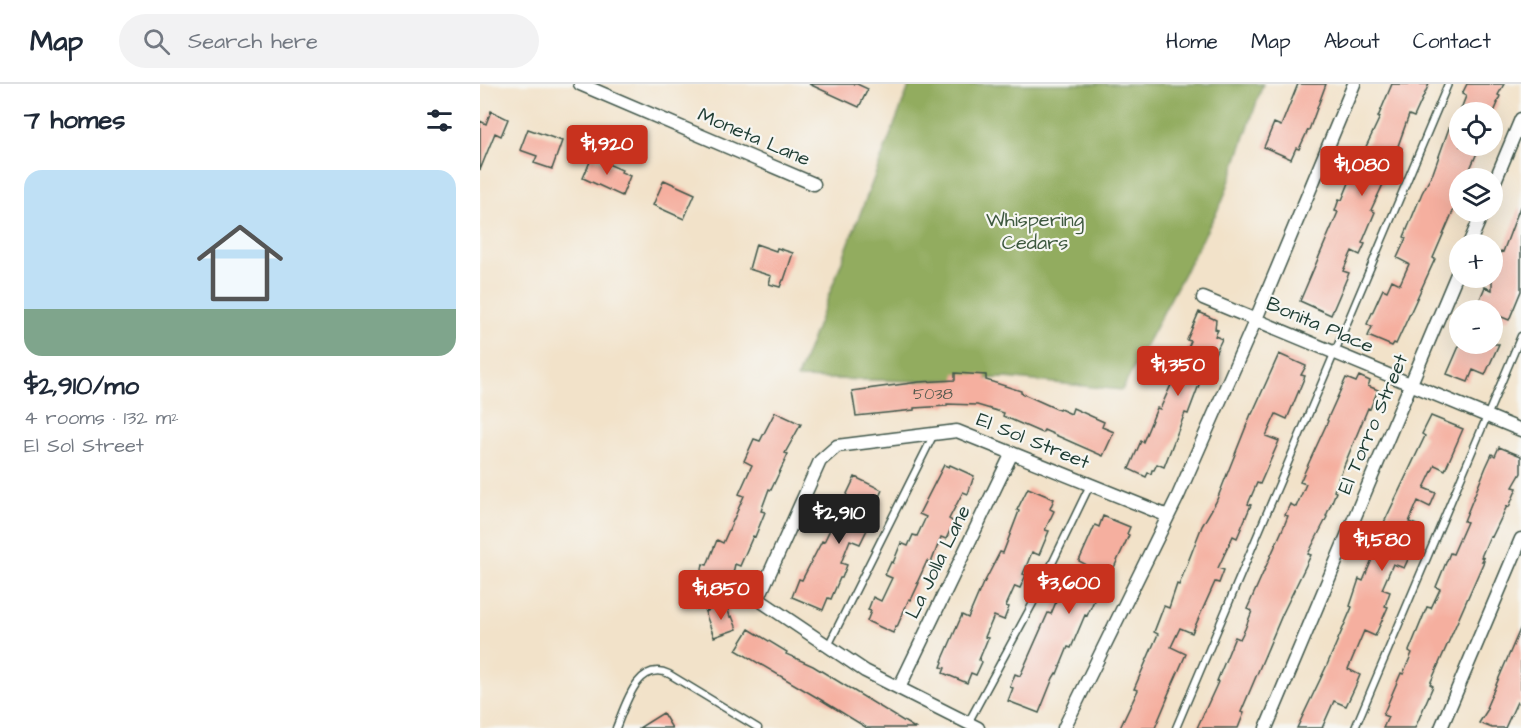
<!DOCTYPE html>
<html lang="en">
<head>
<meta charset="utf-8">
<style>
	body { margin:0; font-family:"Architects Daughter",sans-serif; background:#f2f2f3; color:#1f2937; height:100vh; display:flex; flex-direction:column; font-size:22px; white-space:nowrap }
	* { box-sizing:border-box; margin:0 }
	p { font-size:20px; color:#747a83 }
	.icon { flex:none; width:33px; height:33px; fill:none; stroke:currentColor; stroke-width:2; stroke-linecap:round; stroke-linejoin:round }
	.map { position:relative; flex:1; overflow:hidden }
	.sheet { display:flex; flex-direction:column; background:#fff; width:480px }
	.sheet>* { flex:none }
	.controls { position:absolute; left:969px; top:18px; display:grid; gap:12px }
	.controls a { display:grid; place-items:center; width:54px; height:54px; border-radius:50%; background:#fff; box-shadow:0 6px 24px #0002; font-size:30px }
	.price { position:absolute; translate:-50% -51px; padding:0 14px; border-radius:6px; background:#c8321e; color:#fff; font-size:20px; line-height:39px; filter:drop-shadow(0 2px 3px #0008) }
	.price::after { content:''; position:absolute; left:50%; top:36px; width:18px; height:14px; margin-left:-9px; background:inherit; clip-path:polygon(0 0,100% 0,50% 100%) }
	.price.selected { background:#222; color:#fff }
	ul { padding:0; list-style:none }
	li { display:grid; align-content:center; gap:12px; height:318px; padding:0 24px }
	li span { display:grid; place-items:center; height:186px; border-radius:18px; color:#555 }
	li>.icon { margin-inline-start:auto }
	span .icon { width:108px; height:108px; fill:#fffc; stroke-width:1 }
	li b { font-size:26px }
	h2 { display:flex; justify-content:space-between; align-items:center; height:72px; padding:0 24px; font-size:26px }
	header { display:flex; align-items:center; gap:36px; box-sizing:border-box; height:84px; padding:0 30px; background:#fff; border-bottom:2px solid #e0e1e3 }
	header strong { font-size:28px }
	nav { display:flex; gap:33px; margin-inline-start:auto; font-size:21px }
	.search { width:420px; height:54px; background:#f2f2f3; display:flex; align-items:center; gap:15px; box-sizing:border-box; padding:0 21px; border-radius:33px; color:#747a83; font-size:22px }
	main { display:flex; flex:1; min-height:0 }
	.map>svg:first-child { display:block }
</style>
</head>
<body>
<header>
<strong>Map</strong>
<div class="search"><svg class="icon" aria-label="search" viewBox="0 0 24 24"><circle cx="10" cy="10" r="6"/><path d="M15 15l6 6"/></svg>Search here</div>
<nav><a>Home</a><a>Map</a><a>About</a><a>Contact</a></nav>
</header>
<main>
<section class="sheet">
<h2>7 homes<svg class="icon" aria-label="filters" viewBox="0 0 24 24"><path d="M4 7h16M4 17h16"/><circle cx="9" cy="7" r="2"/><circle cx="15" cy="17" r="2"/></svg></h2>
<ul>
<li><span style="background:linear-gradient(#bfe0f5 75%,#7fa58c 0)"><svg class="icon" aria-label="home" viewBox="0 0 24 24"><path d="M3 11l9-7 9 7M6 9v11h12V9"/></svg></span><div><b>$2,910/mo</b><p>4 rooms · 132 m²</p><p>El Sol Street</p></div></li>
</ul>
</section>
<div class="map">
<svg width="1041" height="644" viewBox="0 0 1041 644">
	<rect width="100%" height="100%" fill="#f6f6f2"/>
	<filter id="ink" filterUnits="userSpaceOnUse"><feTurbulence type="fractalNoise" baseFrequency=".0167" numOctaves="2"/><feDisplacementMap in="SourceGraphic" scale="12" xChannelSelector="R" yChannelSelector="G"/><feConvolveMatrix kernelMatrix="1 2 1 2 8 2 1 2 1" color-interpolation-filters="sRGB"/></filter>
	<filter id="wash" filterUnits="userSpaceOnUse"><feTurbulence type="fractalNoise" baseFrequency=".008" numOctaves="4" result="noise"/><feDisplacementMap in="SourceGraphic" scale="24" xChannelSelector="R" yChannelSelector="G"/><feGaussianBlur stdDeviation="1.35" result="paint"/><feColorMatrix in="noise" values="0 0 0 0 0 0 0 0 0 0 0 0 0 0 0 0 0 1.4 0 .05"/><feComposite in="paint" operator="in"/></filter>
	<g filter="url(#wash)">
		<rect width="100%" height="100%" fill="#f2e2c9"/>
		<path fill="#92ac5f" stroke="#58744a" stroke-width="1.5" d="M430 0H783L743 116 642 306 526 294 431 297 317 294Z"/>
		<g id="blocks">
			<path fill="#f5af9f" d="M329 0H377L388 5 379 23Z
				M818 0H846L829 46H828L819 65 816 64 811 75 784 63 794 39 801 42Z
				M912 0H949L934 33 929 31 918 62 922 64 909 95 906 94 891 126 895 128 882 159 885 160 880 171 872 167 863 187 869 189 851 231 820 217 858 128 855 127 859 115 862 116 871 94H870L881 68 883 69 900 33H898Z
				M987 0H1024L1018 11 1020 12 1017 19H1018L1014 28H982L983 26 981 25 986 12 982 10Z
				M11 27 28 35 21 52 15 49 0 86V37L6 40Z
				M969 44 980 49V62H1000L986 94H980V111L953 174 955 175 916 260 914 259 912 262 888 252 892 243 887 240 903 205 907 207 912 196 920 200 929 180 917 174 926 154 924 153 942 109 953 89Z
				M48 45 82 57 72 85 54 79 57 72 40 66Z
				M112 73 142 86 141 88 150 92 142 112 103 94Z
				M184 96 215 110 204 135 173 121Z
				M1040 123H1041V207L1029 236 1012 229V226H1007L997 222 1005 203 1012 206V186L1021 167 1023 168Z
				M276 160 296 167 297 164 313 169 304 196H303L300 203 289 200 291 192 269 185Z
				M719 228 736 236 735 245 738 246 735 252 742 255 721 299 720 298 708 330 705 329 684 383 677 380 674 386H672L671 390 668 389 666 393 649 385 661 357 663 358 677 324 680 325 711 257 707 256Z
				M980 260H1019L1005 291 993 286 988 298 967 290Z
				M799 270 826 282 821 291 825 292 807 335 796 330 786 352 799 357 780 400 777 399 768 420 771 421 757 454 753 452 738 484 744 486 739 499 735 498 712 549 700 544 691 563 706 570 687 613H688L675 644H640L658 606 654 605 678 550 674 548 684 522 689 524 697 500 699 501 722 442 736 418 771 330H772Z
				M475 289 506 291V296L541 307V309L579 326 580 325 591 330 593 324 624 338 622 343 634 348 623 372 564 346 562 349 523 332 524 329 497 321 467 320V322L434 324V326L376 332 372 307 439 298 475 296Z
				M879 292 890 297 888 302 898 306 890 325 888 324 856 401 854 407 856 408 846 432 847 433 828 470 831 471 802 531 761 628 764 629 758 644H717L738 598 737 597 755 553 760 555 765 545 772 527 767 525 804 442 808 432 805 431 810 420 816 423 826 400 820 398 848 337 847 336 866 294 876 298Z
				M295 328 321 340 305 369 308 370 291 406 289 405 281 427 285 428 275 453 273 452 260 482 255 480 251 499 240 497 245 516 217 511 223 480 227 481 237 456 243 459 264 412 259 410 272 381 264 377 274 355 280 357Z
				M951 332 983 345 965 386 955 381 944 404 956 409 950 423 938 417 929 438 939 442 933 455 937 456 924 484 913 480 902 505 910 508 905 522 908 523 895 552 884 547 873 573 868 585 880 591 875 603 866 622 854 617 842 644H817L847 581 872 523 870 522 879 495 883 497 900 456 903 448 900 447 945 352 942 350Z
				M1019 363 1041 372V389L1033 403 1037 404 1029 423 1027 422 1012 453 1010 452 1001 473 1004 474 1002 477H1004L950 600 953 602 935 644H903L908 633 903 631 921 589 923 590 932 569 929 567 947 523 951 524 960 505 956 503 970 469 973 470 987 438 984 437 1006 383 1012 370 1015 372Z
				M464 381 469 383 470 381 494 392 488 410 483 408 469 435 474 438 466 455 461 453 451 479 447 477 437 499H439L431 516 429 515 417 543 416 542 413 549 387 537 391 527 388 526 393 513 401 517 412 494 405 491 411 478 413 479 421 459 428 462 433 451 437 452 446 433 439 430Z
				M375 393 402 406 398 415 401 417 380 460 370 456 361 479 367 481 362 494H360L351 515 348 514 343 526 312 513 319 495 322 496 342 457 344 458Z
				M548 404 574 415 570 425 574 427 565 446 569 447 559 471 552 468 543 490 546 491 540 504 535 502 526 522 529 523 524 536 514 532 505 553 508 554 499 576 502 578 496 591 491 589 487 599 463 589 465 584 461 583 463 578 462 577 482 531 488 534 503 499H504L520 468 523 469 539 427 537 426Z
				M623 432 650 443 647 450 649 451 625 503 621 501 607 532 605 531 591 564 588 563 577 590 576 589 573 594 559 629 528 617 533 604 530 603 535 590 540 592 568 529 571 530 581 506 584 507 589 496 596 499 605 480 599 477 615 441 619 443Z
				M246 519 250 533 252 532 257 545 234 553 225 528Z
				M1041 543V620L1037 618 1025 644H1012L999 639 1008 625 1006 624Z
				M269 545 307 568 306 570 333 582 435 644H387L343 617 256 566Z
				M183 629 192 644H159Z"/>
		</g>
	</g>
	<g filter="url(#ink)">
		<use href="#blocks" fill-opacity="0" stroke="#3f564a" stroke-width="1.5"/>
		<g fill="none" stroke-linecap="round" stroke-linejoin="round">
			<defs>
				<path id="lane" d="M348 562 454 350
					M488 639 553 519 610 401
					M136 644C145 623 157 575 189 590L278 644
					M696 644 968 0
					M875 644 1041 252"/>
				<path id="street" d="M100 0 334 100
					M1012 104 1041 35
					M989 160 1003 128
					M723 214 1041 346
					M419 604 532 369
					M498 644 385 587 278 515 340 377 357 362 477 347 688 432
					M584 644 698 412 776 235 874 0
					M786 644 980 183
					M961 644 1041 455"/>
			</defs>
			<use href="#lane" stroke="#3f564a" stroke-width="9"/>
			<use href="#street" stroke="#3f564a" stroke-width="15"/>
			<use href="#lane" stroke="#fff" stroke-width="6"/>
			<use href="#street" stroke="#fff" stroke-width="12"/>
		</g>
	</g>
	<g text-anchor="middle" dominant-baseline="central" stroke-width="4.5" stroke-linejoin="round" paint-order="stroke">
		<g font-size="16" fill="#545a4f">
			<text x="453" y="310">5038</text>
		</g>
		<g font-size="20" fill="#1f3d34" stroke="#f6f6f2">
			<text transform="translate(274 53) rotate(23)">Moneta Lane</text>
			<text transform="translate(840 241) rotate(23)">Bonita Place</text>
			<text transform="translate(893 340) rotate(-67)">El Torro Street</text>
			<text transform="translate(553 357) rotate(22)">El Sol Street</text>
			<text transform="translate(458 478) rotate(-64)">La Jolla Lane</text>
		</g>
		<g font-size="20" fill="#3e593f" stroke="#f6f6f2">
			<text x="555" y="136">Whispering<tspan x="555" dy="23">Cedars</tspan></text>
		</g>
	</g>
</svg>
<div class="controls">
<a><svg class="icon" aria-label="locate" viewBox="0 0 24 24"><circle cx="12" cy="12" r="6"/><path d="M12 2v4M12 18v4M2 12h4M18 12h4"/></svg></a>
<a><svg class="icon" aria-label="layers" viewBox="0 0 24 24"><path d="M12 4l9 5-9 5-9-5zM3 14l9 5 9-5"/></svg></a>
<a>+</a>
<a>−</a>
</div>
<b class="price" style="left:127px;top:92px">$1,920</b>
<b class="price" style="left:882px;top:113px">$1,080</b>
<b class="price" style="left:698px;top:313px">$1,350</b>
<b class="price selected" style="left:359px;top:461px">$2,910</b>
<b class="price" style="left:902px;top:488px">$1,580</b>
<b class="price" style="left:589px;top:531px">$3,600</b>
<b class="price" style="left:241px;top:537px">$1,850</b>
</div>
</main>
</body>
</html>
